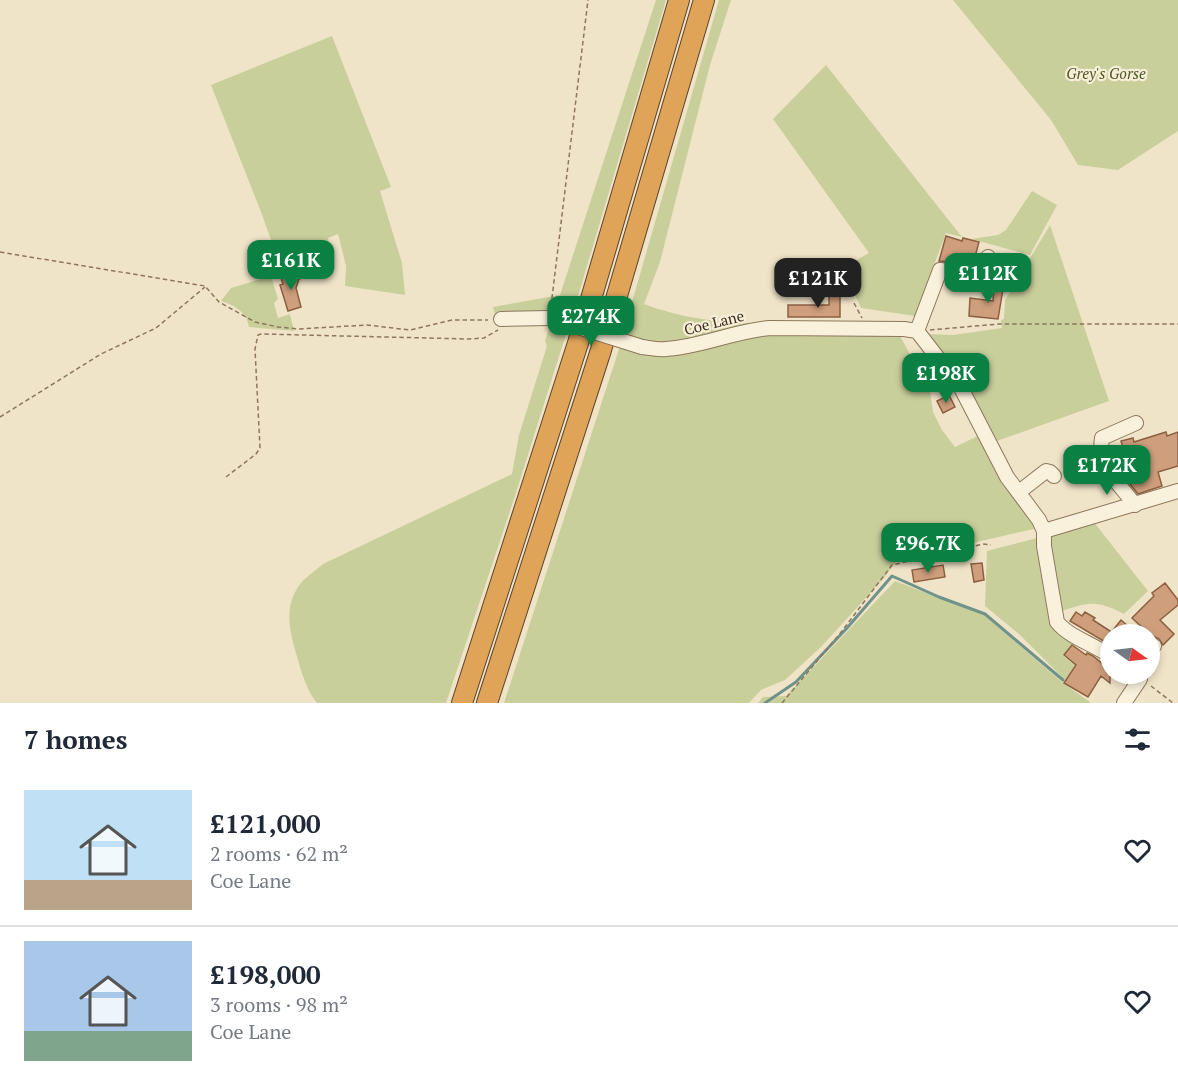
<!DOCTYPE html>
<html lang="en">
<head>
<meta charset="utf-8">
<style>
	body { margin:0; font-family:"PT Serif",serif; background:#f6f6f7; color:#1f2937; height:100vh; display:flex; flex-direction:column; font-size:22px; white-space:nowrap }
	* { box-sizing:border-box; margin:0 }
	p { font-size:20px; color:#747a83 }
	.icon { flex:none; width:33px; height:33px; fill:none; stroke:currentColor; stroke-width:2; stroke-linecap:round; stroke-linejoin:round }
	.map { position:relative; height:703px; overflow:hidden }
	.drawer { display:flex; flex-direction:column; background:#fff; flex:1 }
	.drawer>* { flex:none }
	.needle { width:39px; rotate:104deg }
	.fabs { position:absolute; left:1100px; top:624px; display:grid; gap:12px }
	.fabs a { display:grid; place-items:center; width:60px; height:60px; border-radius:50%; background:#fff; box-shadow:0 3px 9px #0003; font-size:30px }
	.price { position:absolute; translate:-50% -51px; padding:0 14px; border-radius:12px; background:#0b8043; color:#fff; font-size:20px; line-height:39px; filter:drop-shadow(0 2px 3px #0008) }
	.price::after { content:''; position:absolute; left:50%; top:36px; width:18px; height:14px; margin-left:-9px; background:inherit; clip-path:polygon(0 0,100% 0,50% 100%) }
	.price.on { background:#222; color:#fff }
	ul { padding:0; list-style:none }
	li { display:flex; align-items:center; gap:18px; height:150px; padding:0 24px }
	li+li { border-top:2px solid #e0e1e3 }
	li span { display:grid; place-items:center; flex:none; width:168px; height:120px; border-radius:0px; color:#555 }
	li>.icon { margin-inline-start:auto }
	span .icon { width:72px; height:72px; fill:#fffc; stroke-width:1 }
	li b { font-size:26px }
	h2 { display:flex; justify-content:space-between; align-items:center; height:72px; padding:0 24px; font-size:26px }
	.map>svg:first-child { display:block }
</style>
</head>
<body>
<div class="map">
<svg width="1178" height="703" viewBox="0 0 1178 703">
	<rect width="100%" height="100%" fill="#f0e4c8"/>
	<path fill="#c9cf9b" d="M656 0H666L571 320 521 313 495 314 493 307 560 295Z
		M719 0H731L710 65 660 262 644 304C678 317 713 322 749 323L744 328 665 347 622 337Z
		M953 0H1178V131L1118 170 1078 165 1051 120Z
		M332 36 391 187 380 191 402 263 405 295 345 286 346 266 338 234 328 238 330 250 323 252 329 274 321 276 316 261 283 273 261 212 211 85Z
		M826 65 962 237 946 233 915 316 861 308 842 268 869 253 773 119Z
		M1032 191 1057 205 1030 255 971 239 998 235 1006 230Z
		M1050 225 1109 401 994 442 925 334 953 335 1002 328 1001 320 1004 319 1005 300Z
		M271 276 278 299 274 303 278 318 290 314 294 331 249 327C247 312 234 305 221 301L231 288Z
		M551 323 568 328 515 496 446 703H317C307 691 302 674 298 660 290 633 282 607 301 583 307 576 316 570 323 564L512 474 519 435 547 346 545 341Z
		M771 334H899L930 391 933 412 942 430 955 447 982 434 1038 528 899 560 895 563 884 578 821 647 785 680 761 690 749 703H504L620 346 735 337C748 338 758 335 771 334Z
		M1093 521 1148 591 1124 614C1094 598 1086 603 1056 613L1049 547 1051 535Z
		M1037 538 1040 544 1049 617 1057 630 1072 644 1063 656 1075 665 1065 680 1020 635 985 606 987 551Z
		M895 581 984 615 1062 682 1091 703H758L763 697 786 696Z"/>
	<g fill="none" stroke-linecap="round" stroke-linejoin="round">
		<path stroke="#6f938a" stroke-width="3" d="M765 703 796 682 847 628 892 576 939 597 985 614 1063 680"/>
	</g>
	<path fill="#cf9f7d" stroke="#8d5f41" stroke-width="1.5" d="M946 236 962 241 963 238 979 242 973 264 939 261Z
		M1015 255 1013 262 1017 264 1012 279 1001 275 1006 258Z
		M299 271 302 278 299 279 296 288 301 307 288 311 280 285 283 284 281 278Z
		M994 282 1004 283 998 319 969 316 970 298 993 301Z
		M829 293H840V317H788V305H829Z
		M949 395 955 407 943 413 937 401Z
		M1166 432 1167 436 1178 432V466L1158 472 1162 486 1138 494 1119 470 1111 452 1123 448 1121 441 1133 438 1134 442Z
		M982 563 984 580 974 582 971 564Z
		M943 565 945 577 914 582 912 570Z
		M1165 583 1178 600V605L1160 620 1174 634 1163 645 1159 639 1149 634 1132 618 1154 596 1152 593Z
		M1076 612 1082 616 1085 612 1095 618 1093 620 1110 631V634L1121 620 1128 626 1121 634H1110V645L1070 621Z
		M1072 645 1086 655 1087 653 1093 656 1110 670V683L1101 676 1088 697 1064 683 1076 665 1064 655Z"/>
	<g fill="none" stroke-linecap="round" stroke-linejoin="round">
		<defs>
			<path id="minor" d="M501 319 550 318
				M917 331 940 270 968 273H983L988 257
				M642 347C650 348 658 350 666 349 701 347 734 331 770 328L904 329 917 331 961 388 1007 477 1039 520 1044 531V546L1057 622C1070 638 1094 644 1110 656
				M1019 492 1046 471 1050 472 1054 476
				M1135 505C1120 484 1097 467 1102 438L1136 423
				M1044 531 1178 491
				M1149 643 1154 646
				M1124 703 1140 679 1134 674"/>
			<path id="highway" d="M462 703 578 343 679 0
				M487 703 601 350 704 0"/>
		</defs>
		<use href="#minor" stroke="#8d765c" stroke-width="16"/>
		<use href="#highway" stroke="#5b4430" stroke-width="22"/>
		<path stroke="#8d765c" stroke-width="1.5" stroke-dasharray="4.5 3" stroke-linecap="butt" d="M0 252 205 286 219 302 255 322 278 327 298 329 367 325 410 330 452 320H488
			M854 303 862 318
			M551 306 588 0
			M930 330 999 324H1178
			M0 417 101 354 156 328 205 287
			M226 477 256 454 260 448 255 349 258 335 261 334 469 339 484 338 498 330
			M1151 686 1173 703
			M782 703 842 631 892 565 983 544 991 545"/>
		<use href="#minor" stroke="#faf1dc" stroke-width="14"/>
		<use href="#highway" stroke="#e0a458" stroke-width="20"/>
		<defs>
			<path id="minor-bridge" d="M550 318 642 347"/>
		</defs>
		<use href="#minor-bridge" stroke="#8d765c" stroke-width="16" stroke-linecap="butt"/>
		<use href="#minor-bridge" stroke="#faf1dc" stroke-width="14"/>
	</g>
	<g text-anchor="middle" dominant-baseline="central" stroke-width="4.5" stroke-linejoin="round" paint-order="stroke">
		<g font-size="15" font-style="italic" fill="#4d5a26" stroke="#f7eed8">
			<text x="1106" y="73">Grey's Gorse</text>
		</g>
		<g font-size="15" fill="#3d2e20" stroke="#f7eed8">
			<text transform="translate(714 322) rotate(-14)">Coe Lane</text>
		</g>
	</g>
</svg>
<div class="fabs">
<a><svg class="needle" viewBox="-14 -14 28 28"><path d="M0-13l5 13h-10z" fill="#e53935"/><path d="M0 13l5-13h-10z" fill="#747a83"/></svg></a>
</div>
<b class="price" style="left:291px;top:291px">£161K</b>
<b class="price" style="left:988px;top:304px">£112K</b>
<b class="price on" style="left:818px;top:309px">£121K</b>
<b class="price" style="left:591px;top:347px">£274K</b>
<b class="price" style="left:946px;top:404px">£198K</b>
<b class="price" style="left:1107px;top:496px">£172K</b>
<b class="price" style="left:928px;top:574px">£96.7K</b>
</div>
<section class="drawer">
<h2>7 homes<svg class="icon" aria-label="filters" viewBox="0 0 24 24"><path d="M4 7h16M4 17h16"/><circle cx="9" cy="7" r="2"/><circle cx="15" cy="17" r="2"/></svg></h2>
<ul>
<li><span style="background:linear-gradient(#bfe0f5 75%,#b9a48a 0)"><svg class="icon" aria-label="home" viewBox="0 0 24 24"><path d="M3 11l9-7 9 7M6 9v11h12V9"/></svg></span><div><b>£121,000</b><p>2 rooms · 62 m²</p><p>Coe Lane</p></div><svg class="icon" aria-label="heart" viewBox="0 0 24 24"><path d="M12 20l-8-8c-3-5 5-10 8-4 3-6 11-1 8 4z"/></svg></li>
<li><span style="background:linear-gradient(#a9c7e8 75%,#7fa58c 0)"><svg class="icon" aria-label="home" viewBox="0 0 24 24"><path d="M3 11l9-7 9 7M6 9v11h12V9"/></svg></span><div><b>£198,000</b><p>3 rooms · 98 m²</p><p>Coe Lane</p></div><svg class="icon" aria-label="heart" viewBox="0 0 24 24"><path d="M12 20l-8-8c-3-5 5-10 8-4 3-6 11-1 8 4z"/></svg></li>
</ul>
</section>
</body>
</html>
